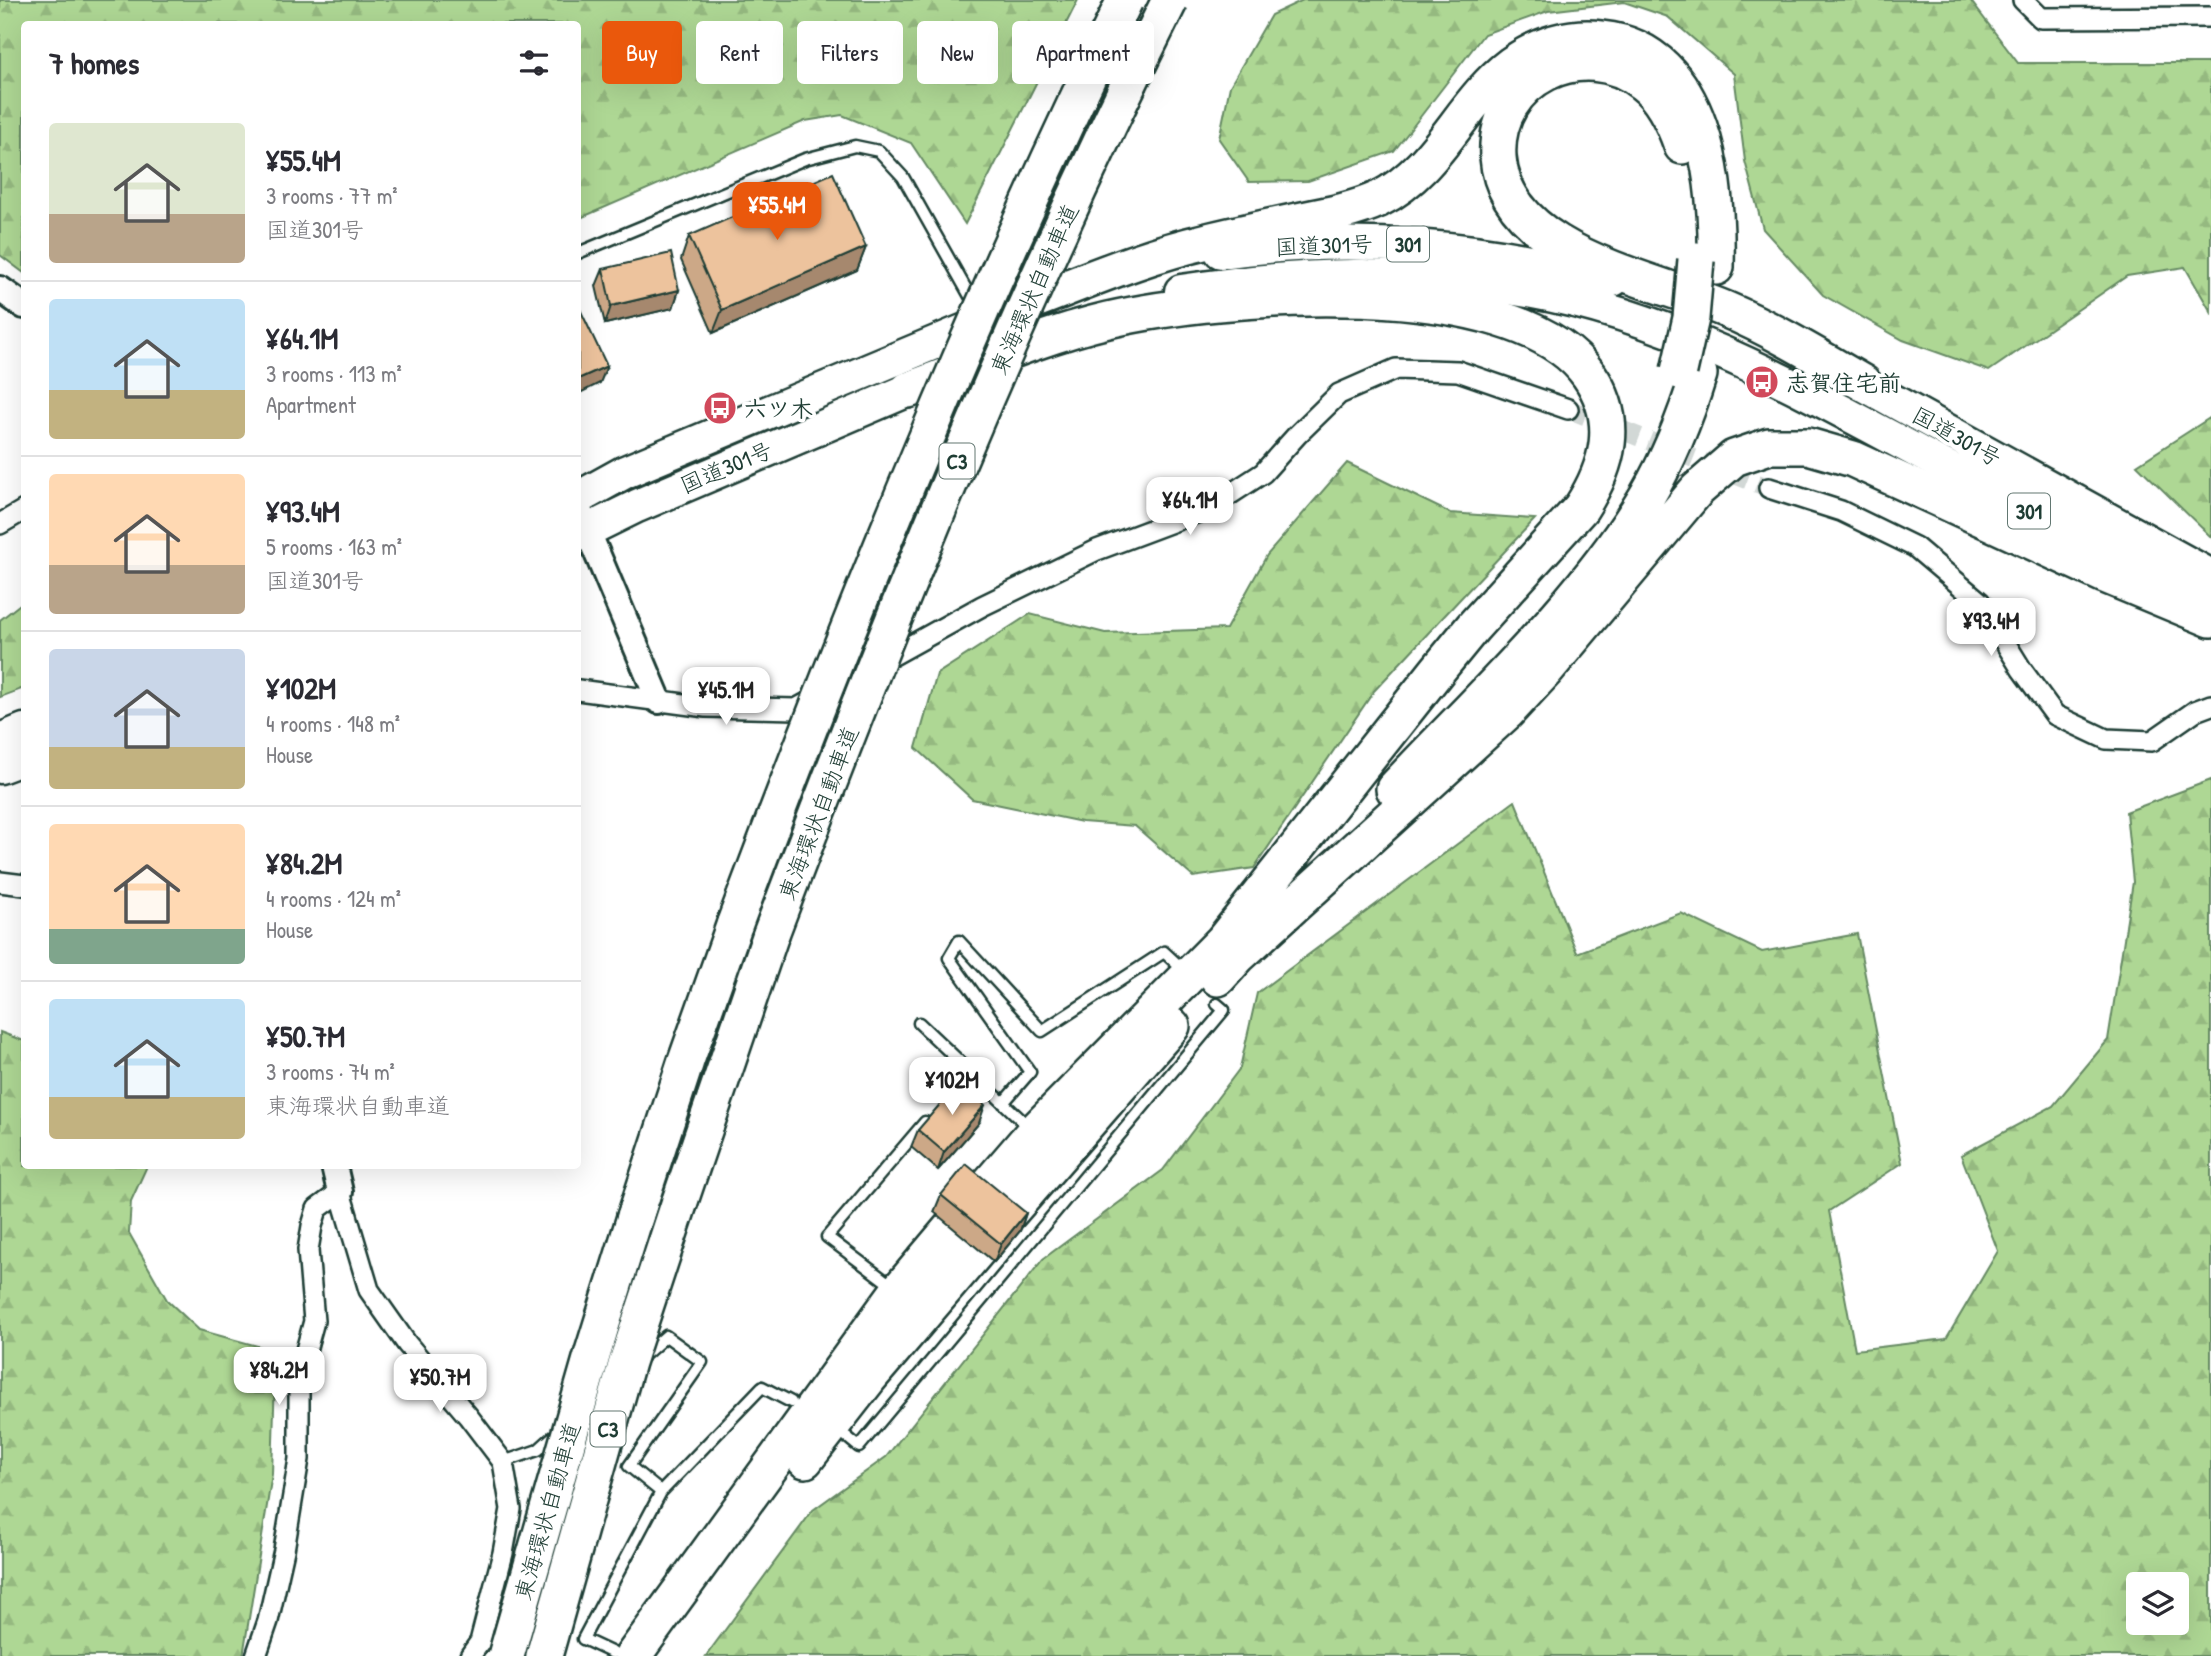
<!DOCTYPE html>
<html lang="en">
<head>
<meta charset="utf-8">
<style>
	body { margin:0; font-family:"Patrick Hand","Klee One",sans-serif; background:#f2f2f3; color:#2b2b33; height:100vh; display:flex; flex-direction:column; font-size:26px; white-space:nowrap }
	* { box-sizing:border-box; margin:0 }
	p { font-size:23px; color:#7c7c81 }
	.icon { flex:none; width:38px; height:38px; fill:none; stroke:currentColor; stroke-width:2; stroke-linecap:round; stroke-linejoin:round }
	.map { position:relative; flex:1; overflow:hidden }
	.drawer { position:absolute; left:21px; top:21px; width:560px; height:1148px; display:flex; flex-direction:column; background:#fff; border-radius:7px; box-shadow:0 7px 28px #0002 }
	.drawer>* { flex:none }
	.banner { position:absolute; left:602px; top:21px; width:665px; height:63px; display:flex; gap:14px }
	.fabs { position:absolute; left:2126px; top:1572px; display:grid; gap:14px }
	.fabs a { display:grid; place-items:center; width:63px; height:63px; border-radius:7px; background:#fff; box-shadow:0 7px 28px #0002; font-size:35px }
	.price { position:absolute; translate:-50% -60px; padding:0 16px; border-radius:14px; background:#fff; color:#222; font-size:23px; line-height:46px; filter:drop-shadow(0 2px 4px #0008) }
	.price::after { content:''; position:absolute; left:50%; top:42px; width:21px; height:16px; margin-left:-10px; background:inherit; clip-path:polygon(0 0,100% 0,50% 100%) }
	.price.current { background:#ea580c; color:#fff }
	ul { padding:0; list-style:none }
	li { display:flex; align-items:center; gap:21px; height:175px; padding:0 28px }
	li+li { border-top:2px solid #e1e1e2 }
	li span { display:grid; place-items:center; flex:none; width:196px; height:140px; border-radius:7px; color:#555 }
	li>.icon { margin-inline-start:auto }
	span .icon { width:84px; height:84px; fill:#fffc; stroke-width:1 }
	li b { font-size:30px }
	h2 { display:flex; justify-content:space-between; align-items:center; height:84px; padding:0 28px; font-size:30px }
	.tag { padding:0 24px; border-radius:7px; background:#fff; box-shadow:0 7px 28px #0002; font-size:24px; line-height:63px }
	.tag.current { background:#ea580c; color:#fff }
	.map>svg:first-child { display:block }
</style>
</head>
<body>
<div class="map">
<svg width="2211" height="1656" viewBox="0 0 2211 1656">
	<defs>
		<pattern id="forest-firs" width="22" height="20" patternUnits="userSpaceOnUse" patternTransform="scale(1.75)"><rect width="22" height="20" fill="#aed794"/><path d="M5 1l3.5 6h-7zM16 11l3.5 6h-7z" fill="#95b980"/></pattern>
	</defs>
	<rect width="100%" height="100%" fill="#fff"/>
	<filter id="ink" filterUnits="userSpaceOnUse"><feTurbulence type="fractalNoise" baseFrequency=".0143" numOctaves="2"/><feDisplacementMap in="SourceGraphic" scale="14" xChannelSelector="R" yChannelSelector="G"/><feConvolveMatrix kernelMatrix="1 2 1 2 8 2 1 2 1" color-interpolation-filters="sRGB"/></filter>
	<g filter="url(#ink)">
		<path fill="url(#forest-firs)" stroke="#668a64" stroke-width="2" fill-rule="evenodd" d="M0 0H1078L965 224 911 143 842 115 805 121 578 219V24H24V273L0 255Z
			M1303 0H1970L2018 63H2211V312L2185 267 2127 276 1989 371 1903 340 1823 295 1763 229 1745 161 1734 74 1668 17 1624 2 1548 11 1484 34 1394 151 1308 181 1249 182 1219 139 1230 86 1271 15Z
			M2211 417V537L2137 465Z
			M1347 463 1450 513 1535 519 1374 691 1254 868 1193 877 1135 826 1082 822 972 799 916 748 937 674 1030 614 1105 633 1226 629 1267 555Z
			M24 601V688L0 697V620Z
			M2211 780V1656H706L813 1510 886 1457 1043 1259 1163 1170 1240 1068 1257 993 1515 801 1577 953 1681 913 1762 952 1857 934 1902 1163 1829 1211 1855 1350 1946 1339 1998 1251 1961 1155 2053 1106 2108 1040 2133 882 2126 812ZM2138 1584H2177V1622H2138Z
			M0 1032 24 1041V1166H147L131 1201 129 1233 167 1300 199 1330 265 1348 275 1376 272 1474 243 1656H0Z"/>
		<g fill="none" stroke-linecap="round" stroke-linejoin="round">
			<path stroke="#d2d8d6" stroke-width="19" stroke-dasharray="19 10" stroke-linecap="butt" d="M1568 409 1769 488"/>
			<defs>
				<path id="service" d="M578 253 805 159 855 146 879 151 903 177 975 305
					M919 1023 1031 1129
					M951 1092 969 1071
					M1003 1103 1030 1072 949 958 959 941 1042 1031 1164 952 1177 964
					M895 1288 827 1237 925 1122
					M640 1359 666 1336 702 1362 629 1466 661 1492
					M847 1437 859 1447 1224 1010 1217 1004
					M503 1462 538 1450 558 1432
					M613 1653 583 1639 661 1492 762 1387 791 1402"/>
				<path id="minor" d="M2023 0 2041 18 2211 17
					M1769 488 1841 511 1915 547 1980 602 2022 670 2055 715 2106 739 2152 741 2195 711 2211 705
					M0 524 24 510
					M578 690 706 707 796 709 982 606 1097 550 1209 508 1263 473 1297 435 1339 394 1396 369 1458 371 1568 409
					M0 882 24 885
					M256 1656 268 1621 284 1550 299 1459V1392L302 1365 314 1321 308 1250 312 1226 317 1209 340 1192 369 1290 407 1344 468 1416 503 1462 511 1509 503 1553 480 1642 470 1656"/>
				<path id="tertiary" d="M0 289 24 306
					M578 508 659 701
					M334 1166 340 1192"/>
				<path id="trunk" d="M1221 252C1355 234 1482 245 1613 280
					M1181 291C1302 273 1407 269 1528 291 1670 316 1795 386 1920 453 2017 504 2113 554 2211 603
					M1839 371 2211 576
					M578 498 625 472 1042 298
					M578 535 637 506 932 380
					M0 740 24 730
					M0 767 24 758"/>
				<path id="motorway" d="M1682 146C1674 123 1663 98 1643 83 1583 35 1493 79 1498 157 1505 255 1654 278 1727 310 1774 330 1818 357 1863 383
					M1038 299C1093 278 1147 255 1204 242 1236 234 1269 227 1302 220 1328 215 1355 210 1379 199 1440 168 1460 103 1512 64 1539 45 1569 35 1602 39 1707 50 1718 186 1716 267
					M908 390C973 366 1040 336 1108 320 1220 294 1515 270 1589 375 1621 421 1608 466 1581 508L1473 627 1437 671 1223 941 1034 1132 978 1197
					M1394 789C1479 698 1583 603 1647 496 1670 457 1686 416 1699 374
					M1218 978 1238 956 1507 712 1546 670 1697 490 1734 458 1769 446H1808L1853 459 2105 575 2211 619
					M679 1204 771 934
					M635 1217 686 1061 735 923
					M1004 1219 1172 1026
					M805 1460 869 1378 979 1249
					M633 1656 898 1291 952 1227"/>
			</defs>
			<use href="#service" stroke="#1f3d34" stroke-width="15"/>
			<use href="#minor" stroke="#1f3d34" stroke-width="24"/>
			<use href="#tertiary" stroke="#1f3d34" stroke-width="30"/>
			<use href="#trunk" stroke="#1f3d34" stroke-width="37"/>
			<use href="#motorway" stroke="#1f3d34" stroke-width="40"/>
			<use href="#service" stroke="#fff" stroke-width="10"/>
			<use href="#minor" stroke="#fff" stroke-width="19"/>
			<use href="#tertiary" stroke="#fff" stroke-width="24"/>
			<use href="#trunk" stroke="#fff" stroke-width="32"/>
			<use href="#motorway" stroke="#fff" stroke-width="35"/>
			<defs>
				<path id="motorway-bridge" d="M1679 371 1691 318 1696 260
					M735 923C852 610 978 300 1125 0
					M771 934C891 617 1018 303 1170 0
					M506 1656 593 1352 635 1217
					M544 1656 627 1362 679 1204"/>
			</defs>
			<use href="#motorway-bridge" stroke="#1f3d34" stroke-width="40" stroke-linecap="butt"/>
			<use href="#motorway-bridge" stroke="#fff" stroke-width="35"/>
		</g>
		<path fill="#cca887" stroke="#1f3d34" stroke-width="2" d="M689 236 866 247 857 270 713 333 681 260Z
			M603 269 679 290 673 308 605 324 596 286Z
			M979 1123 938 1170 911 1147 918 1130Z
			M941 1195 1026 1213 1020 1231 994 1262 934 1212Z"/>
		<path fill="#a6886e" stroke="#1f3d34" stroke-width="2" d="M866 247 857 270 713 333 722 310Z
			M679 290 673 308 605 324 611 306Z
			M607 366 600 383 578 394V379Z
			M985 1105 979 1123 938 1170 944 1152Z
			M1026 1213 1020 1231 994 1262 1001 1244Z"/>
		<path fill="#edc39d" stroke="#1f3d34" stroke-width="2" d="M833 173 866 247 722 310 689 236Z
			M671 253 679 290 611 306 603 269Z
			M578 305 607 366 578 379Z
			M959 1082 985 1105 944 1152 918 1130Z
			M966 1164 1026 1213 1001 1244 941 1195Z"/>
	</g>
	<defs>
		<symbol id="bus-disc" viewBox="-11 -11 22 22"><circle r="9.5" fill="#d1495b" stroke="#fff"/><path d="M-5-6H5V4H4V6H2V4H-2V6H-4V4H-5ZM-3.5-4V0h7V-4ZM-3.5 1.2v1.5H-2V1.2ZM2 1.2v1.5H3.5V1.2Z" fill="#fff"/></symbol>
	</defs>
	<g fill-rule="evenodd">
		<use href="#bus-disc" x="1743" y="363" width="38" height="38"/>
		<use href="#bus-disc" x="701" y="389" width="38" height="38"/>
	</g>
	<g text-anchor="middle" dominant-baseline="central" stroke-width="7" stroke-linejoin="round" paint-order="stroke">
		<g fill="#fff" stroke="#627771" stroke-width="2">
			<rect x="1387" y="226.5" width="42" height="35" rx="5"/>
			<rect x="939.5" y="443.5" width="35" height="35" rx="5"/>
			<rect x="2008" y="493.5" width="42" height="35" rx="5"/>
			<rect x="590.5" y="1411.5" width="35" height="35" rx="5"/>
		</g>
		<g font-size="21" font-weight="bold" fill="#1f3d34">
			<text x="1408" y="244">301</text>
			<text x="957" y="461">C3</text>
			<text x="2029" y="511">301</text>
			<text x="608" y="1429">C3</text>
		</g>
		<g font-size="23" fill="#1f3d34" stroke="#fff">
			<text transform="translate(1324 245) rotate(-2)">国道301号</text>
			<text transform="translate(1034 289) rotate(-66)">東海環状自動車道</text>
			<text transform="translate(1957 436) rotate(29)">国道301号</text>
			<text transform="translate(726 467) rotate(-23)">国道301号</text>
			<text transform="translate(818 813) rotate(-69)">東海環状自動車道</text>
			<text transform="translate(547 1511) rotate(-74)">東海環状自動車道</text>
		</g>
		<g font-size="23" font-weight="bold" fill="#1f3d34" stroke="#fff" text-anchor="start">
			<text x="1786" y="382">志賀住宅前</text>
			<text x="744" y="408">六ツ木</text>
		</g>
	</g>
</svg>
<div class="fabs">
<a><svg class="icon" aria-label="layers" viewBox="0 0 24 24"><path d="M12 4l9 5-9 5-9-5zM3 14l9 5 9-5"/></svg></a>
</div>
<b class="price current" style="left:777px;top:242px">¥55.4M</b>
<b class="price" style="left:1190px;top:537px">¥64.1M</b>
<b class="price" style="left:1991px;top:658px">¥93.4M</b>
<b class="price" style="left:726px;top:727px">¥45.1M</b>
<b class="price" style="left:952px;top:1117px">¥102M</b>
<b class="price" style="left:279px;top:1407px">¥84.2M</b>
<b class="price" style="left:440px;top:1414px">¥50.7M</b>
<div class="banner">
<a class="tag current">Buy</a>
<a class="tag">Rent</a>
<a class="tag">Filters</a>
<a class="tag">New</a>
<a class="tag">Apartment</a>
</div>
<section class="drawer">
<h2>7 homes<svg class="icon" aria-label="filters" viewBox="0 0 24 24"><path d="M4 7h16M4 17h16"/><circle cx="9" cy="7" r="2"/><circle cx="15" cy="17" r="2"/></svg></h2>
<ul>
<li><span style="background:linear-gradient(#dfe7d0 65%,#b9a48a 0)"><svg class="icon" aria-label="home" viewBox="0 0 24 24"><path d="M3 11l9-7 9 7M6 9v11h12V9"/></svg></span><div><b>¥55.4M</b><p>3 rooms · 77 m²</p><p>国道301号</p></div></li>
<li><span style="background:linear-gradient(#bfe0f5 65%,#c2b280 0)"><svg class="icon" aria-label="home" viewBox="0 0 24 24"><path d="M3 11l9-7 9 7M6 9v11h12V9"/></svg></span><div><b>¥64.1M</b><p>3 rooms · 113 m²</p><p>Apartment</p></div></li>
<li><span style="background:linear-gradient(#ffd9b3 65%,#b9a48a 0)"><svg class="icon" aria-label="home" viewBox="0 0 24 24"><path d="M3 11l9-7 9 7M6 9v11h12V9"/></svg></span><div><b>¥93.4M</b><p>5 rooms · 163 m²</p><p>国道301号</p></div></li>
<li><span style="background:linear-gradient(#c9d6e8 70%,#c2b280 0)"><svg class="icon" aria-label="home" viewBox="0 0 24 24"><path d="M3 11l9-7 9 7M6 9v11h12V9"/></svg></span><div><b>¥102M</b><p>4 rooms · 148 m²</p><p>House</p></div></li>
<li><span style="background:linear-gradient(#ffd9b3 75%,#7fa58c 0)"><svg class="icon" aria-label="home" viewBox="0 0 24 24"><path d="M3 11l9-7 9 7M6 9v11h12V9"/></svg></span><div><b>¥84.2M</b><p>4 rooms · 124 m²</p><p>House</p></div></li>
<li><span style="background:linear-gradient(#bfe0f5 70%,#c2b280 0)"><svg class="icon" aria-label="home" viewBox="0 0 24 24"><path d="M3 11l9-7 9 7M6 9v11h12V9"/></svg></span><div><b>¥50.7M</b><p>3 rooms · 74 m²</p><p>東海環状自動車道</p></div></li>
</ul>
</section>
</div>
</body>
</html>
